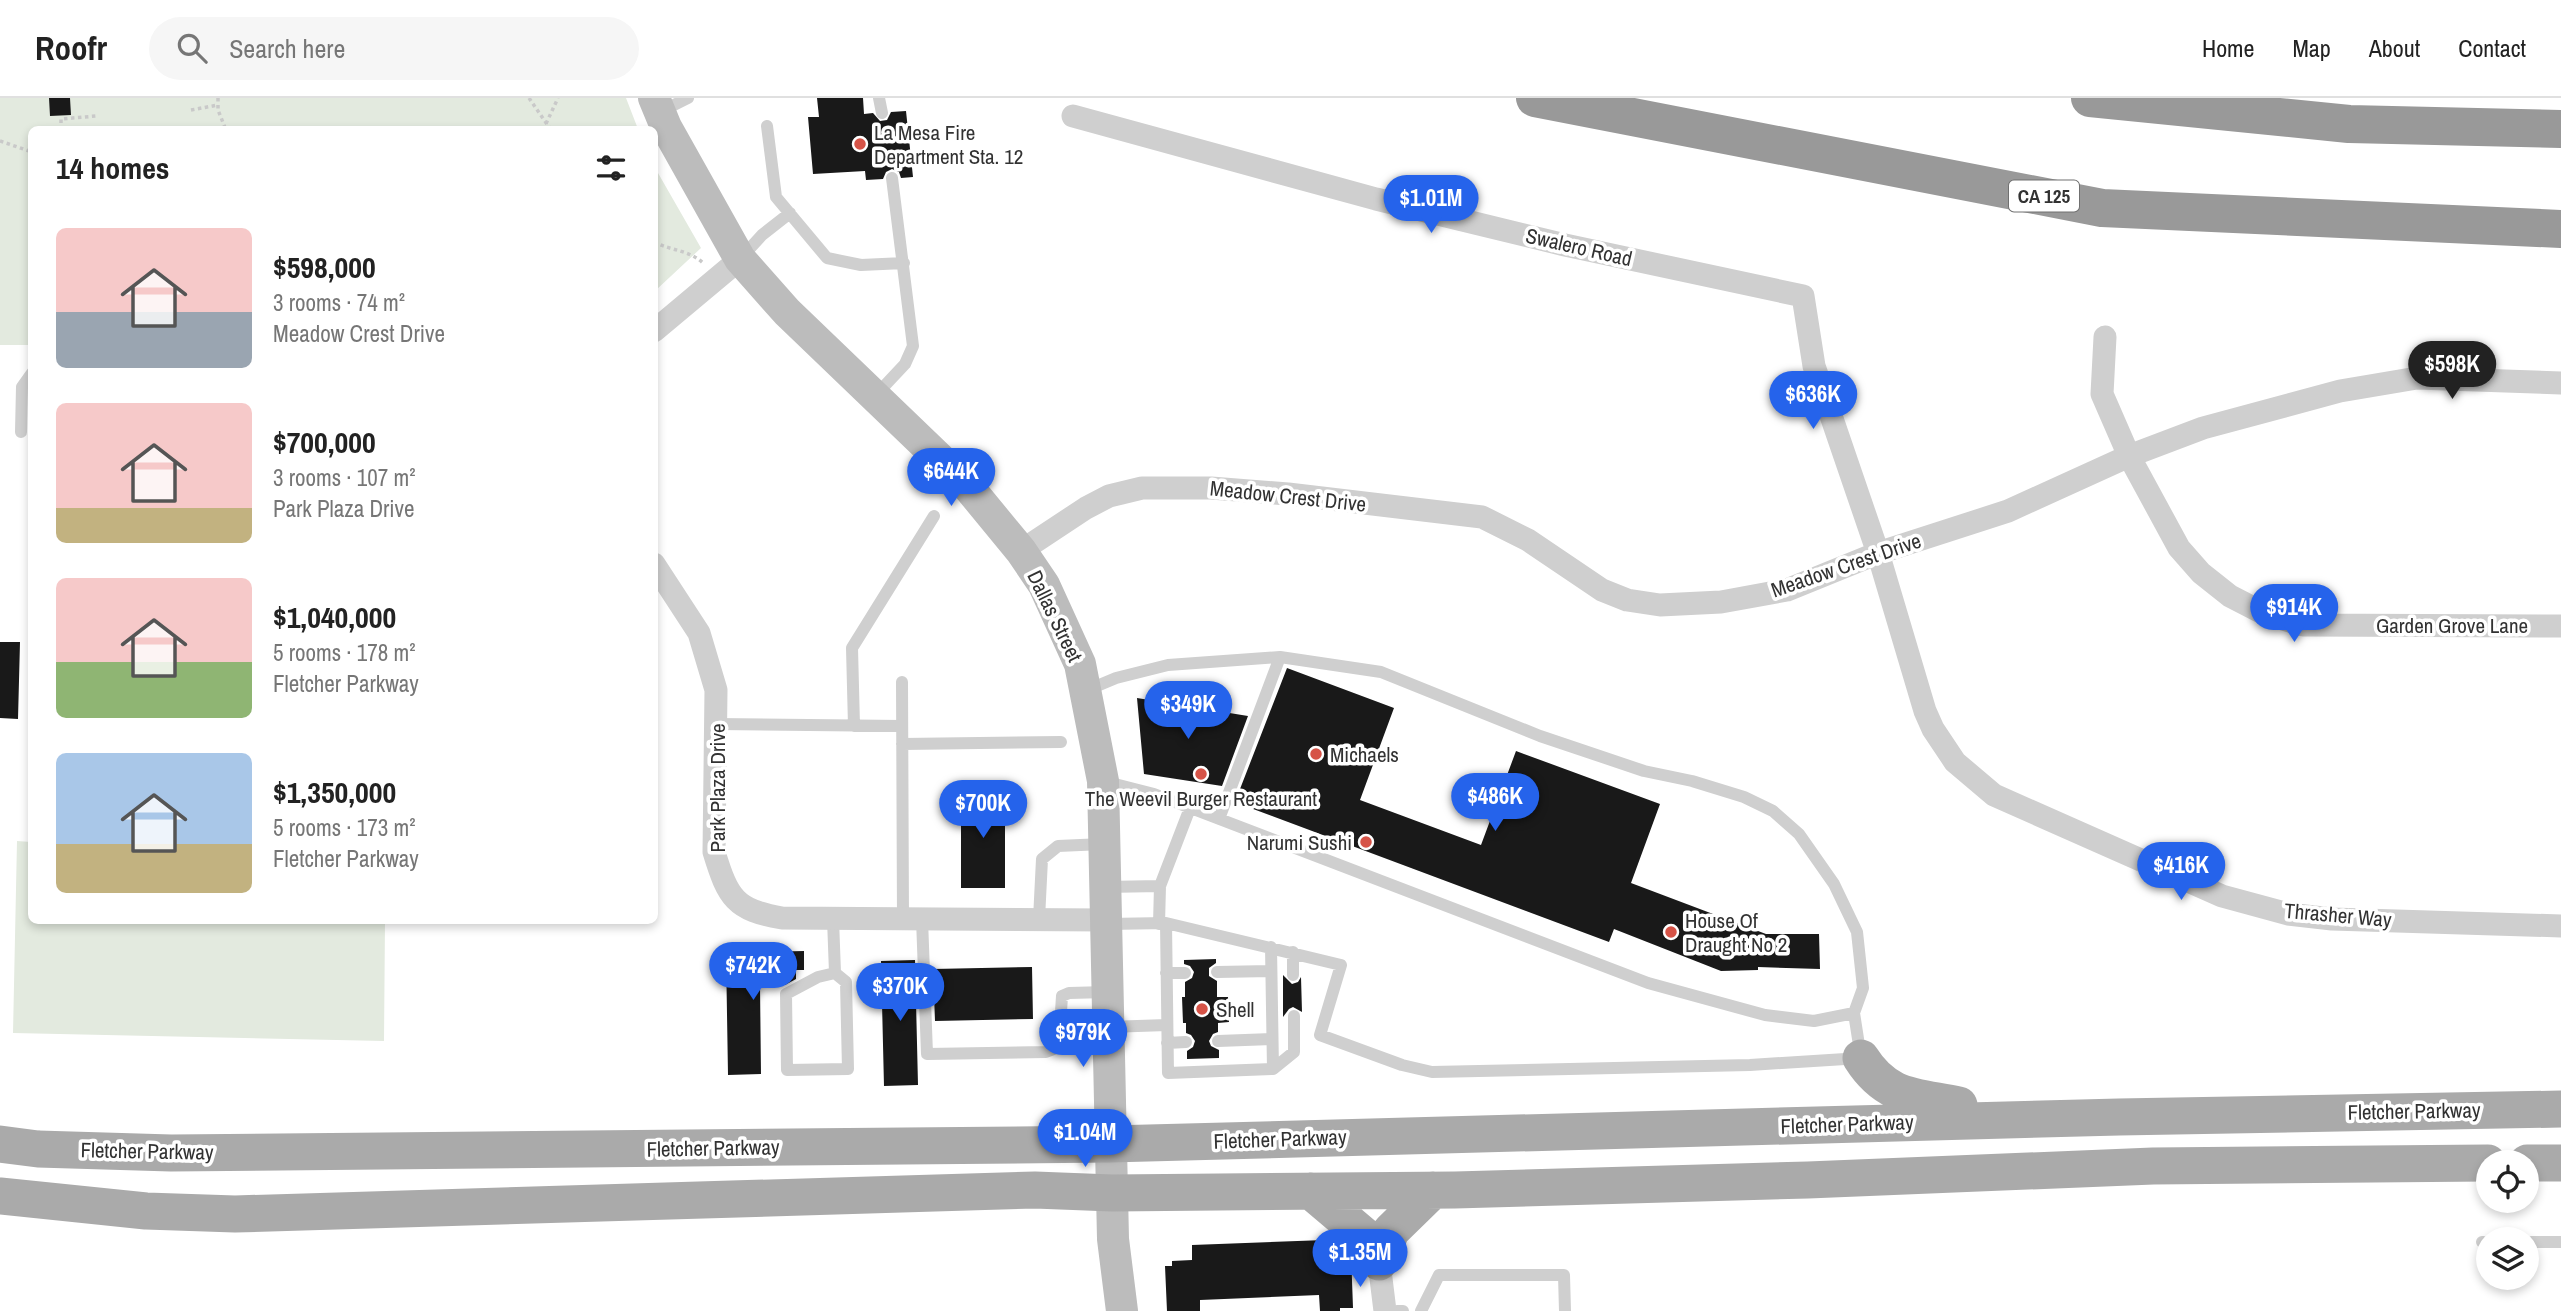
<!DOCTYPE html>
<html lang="en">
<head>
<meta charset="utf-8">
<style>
	body { margin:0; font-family:"Archivo Narrow",sans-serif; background:#f6f6f6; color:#222; height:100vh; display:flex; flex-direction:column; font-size:26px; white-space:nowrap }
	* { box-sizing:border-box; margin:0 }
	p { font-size:23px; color:#767676 }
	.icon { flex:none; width:38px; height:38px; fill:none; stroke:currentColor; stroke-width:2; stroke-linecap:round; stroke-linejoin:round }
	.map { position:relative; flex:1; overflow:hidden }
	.sheet { position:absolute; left:28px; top:28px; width:630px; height:798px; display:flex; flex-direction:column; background:#fff; border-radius:10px; box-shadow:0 4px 10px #0003 }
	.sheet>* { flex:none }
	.fabs { position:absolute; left:2476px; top:1052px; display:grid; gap:14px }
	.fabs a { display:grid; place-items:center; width:63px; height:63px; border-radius:50%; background:#fff; box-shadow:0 4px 10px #0003; font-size:35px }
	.price { position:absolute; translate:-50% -60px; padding:0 16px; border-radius:24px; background:#2563eb; color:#fff; font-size:23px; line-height:46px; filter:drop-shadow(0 2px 4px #0008) }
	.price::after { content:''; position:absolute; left:50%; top:42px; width:21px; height:16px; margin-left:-10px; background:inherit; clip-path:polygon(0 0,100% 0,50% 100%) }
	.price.on { background:#222; color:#fff }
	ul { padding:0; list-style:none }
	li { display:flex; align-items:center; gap:21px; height:175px; padding:0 28px }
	li span { display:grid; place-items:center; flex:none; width:196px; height:140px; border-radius:10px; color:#555 }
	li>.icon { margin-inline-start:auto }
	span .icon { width:84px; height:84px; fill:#fffc; stroke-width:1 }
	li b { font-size:30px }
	h2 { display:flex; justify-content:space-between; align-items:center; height:84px; padding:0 28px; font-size:30px }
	header { display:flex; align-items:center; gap:42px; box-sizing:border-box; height:98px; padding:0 35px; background:#fff; border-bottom:2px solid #e0e0e0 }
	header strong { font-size:33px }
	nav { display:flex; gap:38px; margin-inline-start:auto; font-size:24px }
	.search { width:490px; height:63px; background:#f6f6f6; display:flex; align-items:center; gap:18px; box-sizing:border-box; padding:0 24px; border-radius:38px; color:#767676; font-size:26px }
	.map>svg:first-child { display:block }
</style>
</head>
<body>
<header>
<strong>Roofr</strong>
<div class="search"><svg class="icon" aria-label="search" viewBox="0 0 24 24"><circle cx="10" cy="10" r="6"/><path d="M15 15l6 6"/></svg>Search here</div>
<nav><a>Home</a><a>Map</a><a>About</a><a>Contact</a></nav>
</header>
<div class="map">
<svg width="2561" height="1213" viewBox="0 0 2561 1213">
	<rect width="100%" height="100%" fill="#fff"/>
	<path fill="#e3eadf" d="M0 0H626L638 31 32 32 31 247H0Z
		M654 68 701 150 655 193 654 192Z
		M17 743 31 744 32 822 385 823 384 943 13 935Z"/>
	<path fill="#191919" d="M49 0H70L71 17 50 18Z
		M817 0H863L864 16 873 15 880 23 887 22 891 14 906 13 913 79 901 80 899 74 892 71 886 74 883 81 866 82 865 73 813 76 808 19H819Z
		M0 544H20L18 621 0 620Z
		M1287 570 1394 610 1360 702 1481 747 1516 653 1660 706 1631 785 1766 836H1819L1820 871 1758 869V872L1721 873 1614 831 1609 844 1237 705 1242 691H1240Z
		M1137 600 1248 618 1222 688 1144 676Z
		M961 694H1005V790H961Z
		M804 853V872H796V881L785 887H760L761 976 728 977 726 855Z
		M1216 861V865L1209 870V878L1217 883V899H1228L1229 924 1218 925V934L1213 936 1209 943 1211 948 1219 952V960L1187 961V953L1193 949 1195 943 1191 937 1186 935V925H1183L1182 899H1185V884L1192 880 1194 874 1190 868 1184 866V862Z
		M915 862 918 987 884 988 881 863Z
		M1032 869 1033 921 935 923 933 871Z
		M1283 877 1292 886 1298 884 1301 879 1302 914 1293 909 1289 911 1283 919Z
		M1325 1142V1146H1341L1345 1151 1351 1154 1353 1210H1340V1213H1320L1319 1197 1200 1202V1213H1167L1165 1168H1172V1163L1192 1162V1147Z"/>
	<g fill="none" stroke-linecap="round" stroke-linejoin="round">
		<path stroke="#c9c9c9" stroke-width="3.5" stroke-dasharray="3.5 3.5" stroke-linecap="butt" d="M218 0V12L226 32
			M529 0 551 32
			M191 12 218 7
			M61 32V21L96 18
			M543 32 558 0
			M0 43 32 54
			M654 144C672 153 689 152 703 165"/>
		<path stroke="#cfcfcf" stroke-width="12" d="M879 0 882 15
			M660 14 688 0
			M767 28 776 99 827 160 861 167 904 165
			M741 160 762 137 790 115
			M875 298 905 266 913 248 892 80
			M21 334 22 289 32 275
			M902 584 903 821
			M1085 593 1116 580 1168 567 1280 559 1381 574 1540 638 1644 673 1692 683 1744 699 1773 713 1799 736 1834 786 1857 834 1863 890 1854 915
			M716 626 902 628
			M854 628 852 550 934 418
			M902 646 1061 644
			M1103 683 1154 696 1648 885 1765 917 1814 923 1854 915 1861 960 1750 967 1432 974 1402 967 1320 937 1341 867 1166 825 1108 826
			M1219 721 1280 559
			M1105 789 1160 788
			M833 821 835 875 846 884 848 971 787 972 786 896 818 879 835 875
			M922 821 927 956 1046 954 1054 951 1059 945 1062 898 1069 895 1107 894
			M1039 821 1042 761 1058 748 1103 746
			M1166 825 1168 975 1273 971 1271 849
			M1159 826 1160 788 1190 710
			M1293 854V877
			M1217 874 1271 873
			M1166 875H1185
			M1108 929 1167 927
			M1218 943 1272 941
			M1167 945 1186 944
			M1273 971 1294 954V918
			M2482 1144H2488
			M2527 1144H2561
			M1397 1213H1403
			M1421 1213 1439 1177H1564L1565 1213"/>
		<path stroke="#cfcfcf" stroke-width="23" d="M1073 18 1376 101 1565 147 1803 198 1814 268 1878 455 1925 613 1933 631 1955 664 1994 697 2222 798 2288 816 2332 821 2561 828
			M654 233 740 161
			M2105 239 2102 296 2129 358 2179 450 2201 475 2230 498 2263 515 2303 527 2561 528
			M1021 453 1086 410 1109 398 1142 390H1211L1288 396 1482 419 1528 442 1602 492 1627 502 1660 507 1721 504 1787 492 1878 455 2008 413 2129 358 2203 330 2340 293 2417 280 2561 285
			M654 466 699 535 716 592 714 754C728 800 735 812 782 820L1106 822
			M1379 1164 1385 1213"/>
		<path stroke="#bcbcbc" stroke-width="32" d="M654 0 666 29 740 161 787 214 965 385 1021 453 1044 487 1080 566 1103 683 1113 1141 1122 1213"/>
		<path stroke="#aaa" stroke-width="37" d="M1861 960C1887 1001 1916 998 1959 1007
			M0 1046 38 1051 171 1055 1110 1046 2119 1019 2561 1011
			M2527 1065H2561
			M1311 1093 1369 1142 1379 1164
			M0 1098 146 1113 235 1116 1035 1092 1112 1095 1455 1092 1808 1082 2153 1068 2488 1065
			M1379 1164 1391 1133 1433 1092"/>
		<path stroke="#999" stroke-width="38" d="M1535 0 2102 110 2561 131
			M2090 0 2349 26 2561 31"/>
	</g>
	<g fill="#d65347" stroke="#fff" stroke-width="2.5">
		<circle cx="860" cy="46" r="7"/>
		<circle cx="1316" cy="656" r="7"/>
		<circle cx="1201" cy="676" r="7"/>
		<circle cx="1366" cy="744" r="7"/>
		<circle cx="1671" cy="834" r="7"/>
		<circle cx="1202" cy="911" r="7"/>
	</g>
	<g text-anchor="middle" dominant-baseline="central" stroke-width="7" stroke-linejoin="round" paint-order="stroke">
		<rect fill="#fff" stroke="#707070" stroke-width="2" x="2009" y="82.5" width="70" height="31" rx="5"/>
		<g font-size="19" font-weight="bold" fill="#323232">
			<text x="2044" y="98">CA 125</text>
		</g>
		<g font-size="21" fill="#323232" stroke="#fff" text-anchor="start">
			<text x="874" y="34">La Mesa Fire<tspan x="874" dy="24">Department Sta. 12</tspan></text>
			<text x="1330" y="656">Michaels</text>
			<text x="1201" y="700" text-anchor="middle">The Weevil Burger Restaurant</text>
			<text x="1352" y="744" text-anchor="end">Narumi Sushi</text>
			<text x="1685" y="822">House Of<tspan x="1685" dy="24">Draught No 2</tspan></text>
			<text x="1216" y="911">Shell</text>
		</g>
		<g font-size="21" fill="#323232" stroke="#fff">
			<text transform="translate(1579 149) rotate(13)">Swalero Road</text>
			<text transform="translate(1288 398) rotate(6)">Meadow Crest Drive</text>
			<text transform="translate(1846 467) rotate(-19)">Meadow Crest Drive</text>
			<text transform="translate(1055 518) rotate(64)">Dallas Street</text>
			<text x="2452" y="527">Garden Grove Lane</text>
			<text transform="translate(717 690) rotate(-90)">Park Plaza Drive</text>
			<text transform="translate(2338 817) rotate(5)">Thrasher Way</text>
			<text transform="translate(2414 1013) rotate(-1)">Fletcher Parkway</text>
			<text transform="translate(1847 1026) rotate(-2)">Fletcher Parkway</text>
			<text transform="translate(1280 1041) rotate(-2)">Fletcher Parkway</text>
			<text transform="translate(713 1050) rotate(-1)">Fletcher Parkway</text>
			<text transform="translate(147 1053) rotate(1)">Fletcher Parkway</text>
		</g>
	</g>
</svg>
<div class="fabs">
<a><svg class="icon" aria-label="locate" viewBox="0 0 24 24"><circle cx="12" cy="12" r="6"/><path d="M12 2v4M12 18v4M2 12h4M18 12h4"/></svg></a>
<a><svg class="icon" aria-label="layers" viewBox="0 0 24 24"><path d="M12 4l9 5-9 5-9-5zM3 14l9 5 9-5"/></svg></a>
</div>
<b class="price" style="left:1431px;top:137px">$1.01M</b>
<b class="price on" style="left:2452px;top:303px">$598K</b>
<b class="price" style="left:1813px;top:333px">$636K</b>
<b class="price" style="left:951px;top:410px">$644K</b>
<b class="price" style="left:2294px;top:546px">$914K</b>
<b class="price" style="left:1188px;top:643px">$349K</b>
<b class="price" style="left:1495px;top:735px">$486K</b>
<b class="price" style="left:983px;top:742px">$700K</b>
<b class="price" style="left:2181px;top:804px">$416K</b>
<b class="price" style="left:753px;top:904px">$742K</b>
<b class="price" style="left:900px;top:925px">$370K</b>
<b class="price" style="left:1083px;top:971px">$979K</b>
<b class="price" style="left:1085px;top:1071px">$1.04M</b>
<b class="price" style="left:1360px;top:1191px">$1.35M</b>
<section class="sheet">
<h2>14 homes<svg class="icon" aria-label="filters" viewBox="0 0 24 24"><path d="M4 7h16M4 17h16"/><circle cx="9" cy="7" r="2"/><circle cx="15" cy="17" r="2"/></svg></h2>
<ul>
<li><span style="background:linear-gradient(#f6c9c9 60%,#9aa5b1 0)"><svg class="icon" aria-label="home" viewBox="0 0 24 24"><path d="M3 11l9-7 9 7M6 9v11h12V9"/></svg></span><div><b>$598,000</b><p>3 rooms · 74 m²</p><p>Meadow Crest Drive</p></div></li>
<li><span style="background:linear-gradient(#f6c9c9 75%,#c2b280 0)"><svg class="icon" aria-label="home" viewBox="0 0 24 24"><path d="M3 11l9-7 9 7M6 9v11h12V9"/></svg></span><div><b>$700,000</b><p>3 rooms · 107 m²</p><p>Park Plaza Drive</p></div></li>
<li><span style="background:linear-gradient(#f6c9c9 60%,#8fb573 0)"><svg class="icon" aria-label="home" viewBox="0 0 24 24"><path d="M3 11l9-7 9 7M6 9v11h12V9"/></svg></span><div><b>$1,040,000</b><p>5 rooms · 178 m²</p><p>Fletcher Parkway</p></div></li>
<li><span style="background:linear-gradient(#a9c7e8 65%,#c2b280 0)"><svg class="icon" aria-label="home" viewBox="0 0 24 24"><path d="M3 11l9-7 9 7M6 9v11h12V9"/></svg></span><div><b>$1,350,000</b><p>5 rooms · 173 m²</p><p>Fletcher Parkway</p></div></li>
</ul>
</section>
</div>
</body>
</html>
